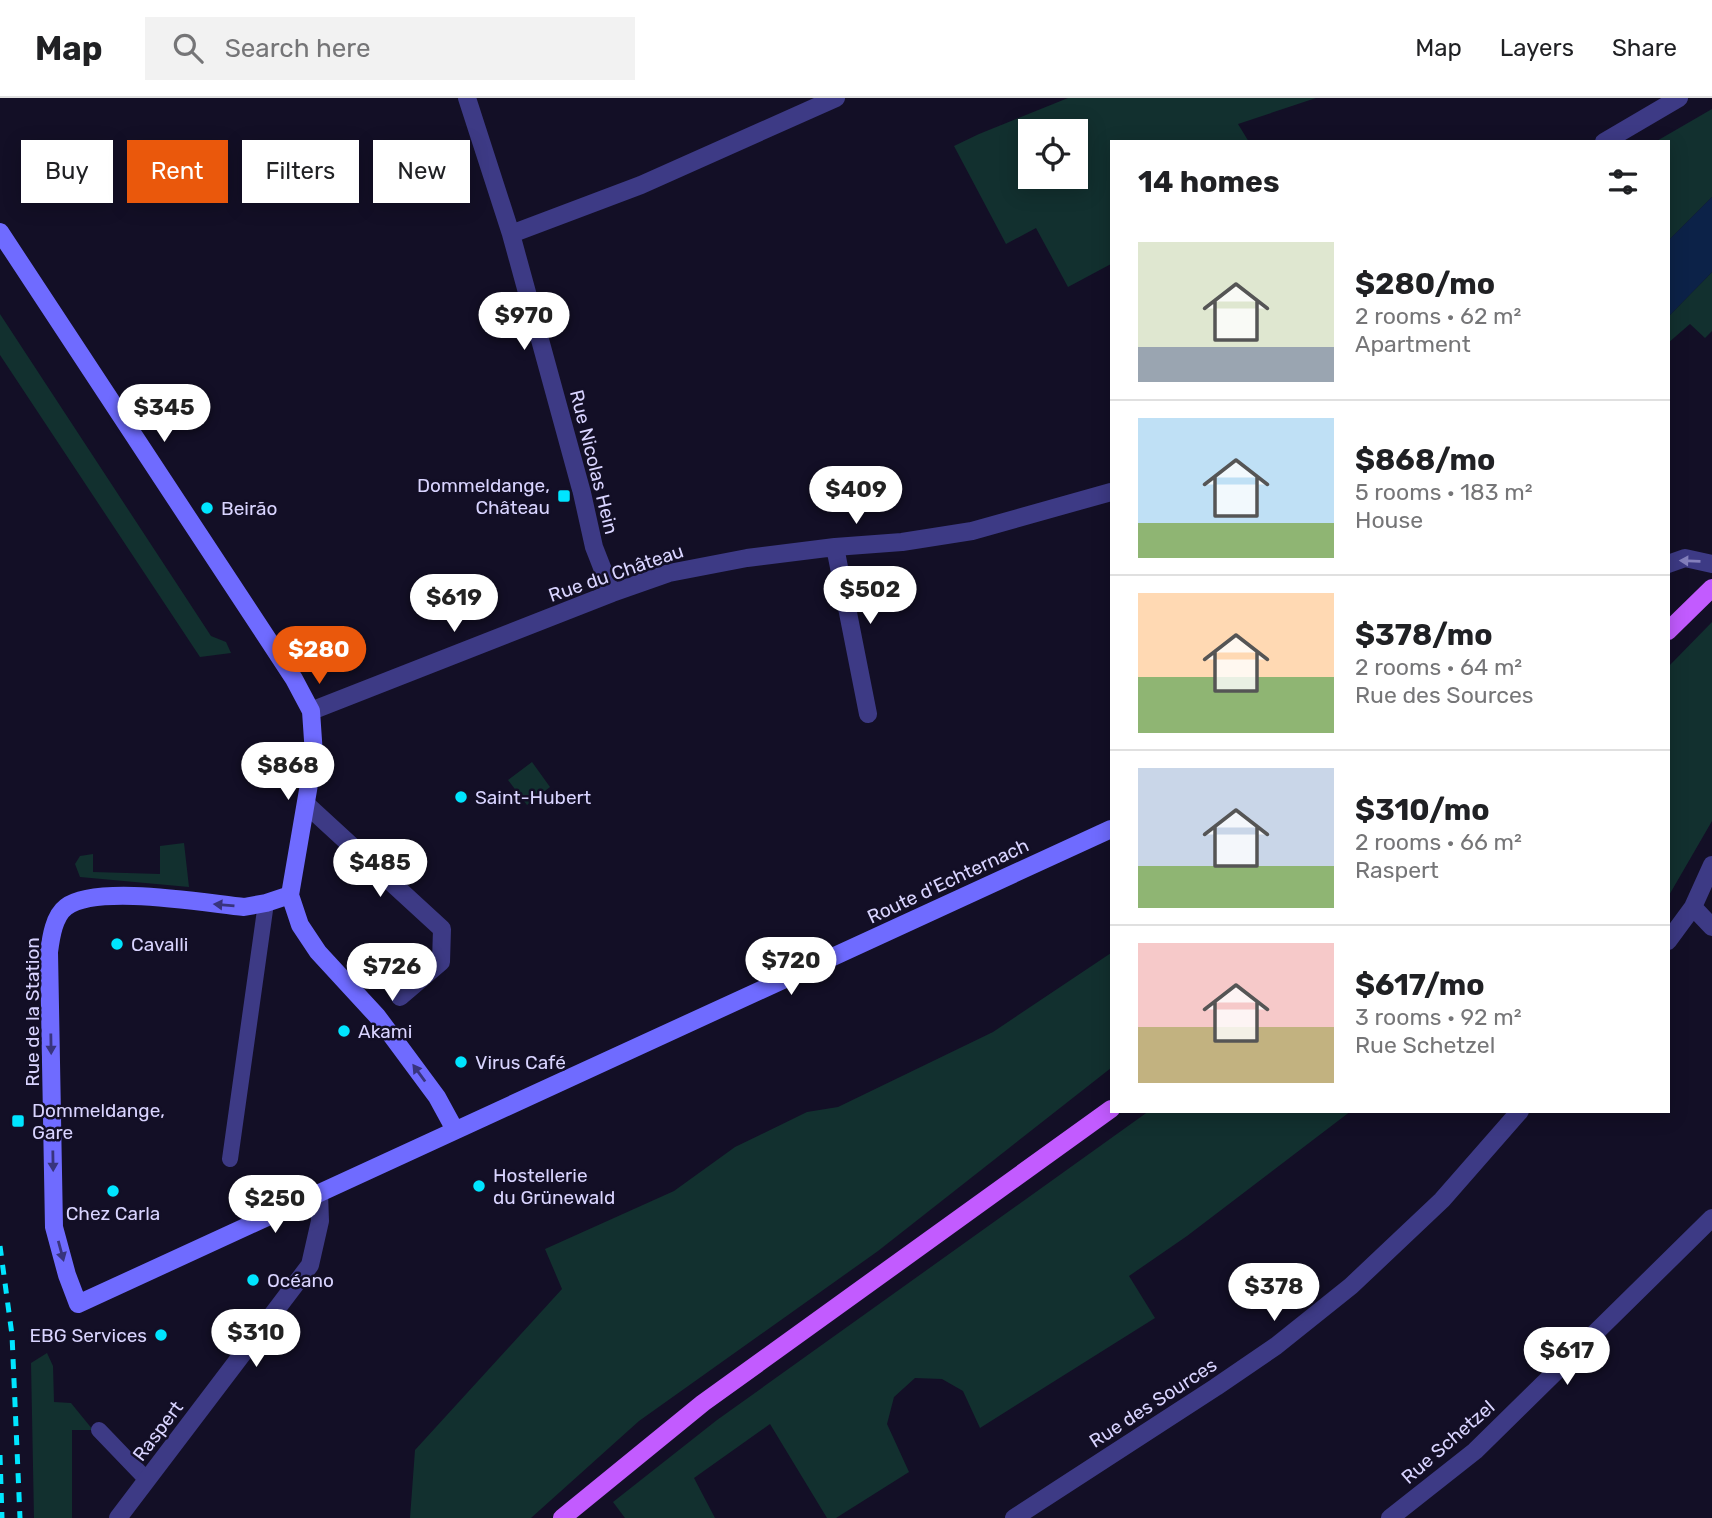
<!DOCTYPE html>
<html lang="en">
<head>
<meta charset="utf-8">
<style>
	body { margin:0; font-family:Rubik,sans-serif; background:#f2f2f2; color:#202124; height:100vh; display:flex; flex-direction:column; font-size:26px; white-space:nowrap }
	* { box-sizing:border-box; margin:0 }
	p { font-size:23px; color:#757577 }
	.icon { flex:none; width:38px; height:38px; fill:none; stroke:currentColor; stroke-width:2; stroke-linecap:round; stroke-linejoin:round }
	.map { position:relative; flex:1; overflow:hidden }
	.drawer { position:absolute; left:1110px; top:42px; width:560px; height:973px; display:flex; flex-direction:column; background:#fff; border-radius:0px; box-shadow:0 4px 18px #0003 }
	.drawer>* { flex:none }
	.hud { position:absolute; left:21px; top:42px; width:665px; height:63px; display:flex; gap:14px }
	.controls { position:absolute; left:1018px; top:21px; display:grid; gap:14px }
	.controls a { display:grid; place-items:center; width:70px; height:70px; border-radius:0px; background:#fff; box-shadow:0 4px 18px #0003; font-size:35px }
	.price { position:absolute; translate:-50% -60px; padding:0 16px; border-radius:24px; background:#fff; color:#222; font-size:23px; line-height:46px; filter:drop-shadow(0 2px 4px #0008) }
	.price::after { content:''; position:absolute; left:50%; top:42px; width:21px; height:16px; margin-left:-10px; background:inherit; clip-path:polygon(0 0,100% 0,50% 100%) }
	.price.active { background:#ea580c; color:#fff }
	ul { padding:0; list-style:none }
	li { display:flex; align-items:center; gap:21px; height:175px; padding:0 28px }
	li+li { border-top:2px solid #e0e0e0 }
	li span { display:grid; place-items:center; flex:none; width:196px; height:140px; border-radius:0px; color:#555 }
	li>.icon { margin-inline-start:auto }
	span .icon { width:84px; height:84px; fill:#fffc; stroke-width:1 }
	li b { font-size:30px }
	h2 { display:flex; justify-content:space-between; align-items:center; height:84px; padding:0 28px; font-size:30px }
	.chip { padding:0 24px; border-radius:0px; background:#fff; box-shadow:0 4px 18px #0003; font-size:24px; line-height:63px }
	.chip.active { background:#ea580c; color:#fff }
	header { display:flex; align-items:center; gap:42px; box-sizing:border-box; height:98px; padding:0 35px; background:#fff; border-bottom:2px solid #e0e0e0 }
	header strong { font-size:33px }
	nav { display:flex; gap:38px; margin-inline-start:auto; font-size:24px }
	.search { width:490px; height:63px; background:#f2f2f2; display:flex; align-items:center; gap:18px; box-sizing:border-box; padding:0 24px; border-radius:0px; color:#757577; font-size:26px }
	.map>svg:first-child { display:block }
</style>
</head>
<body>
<header>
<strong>Map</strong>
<div class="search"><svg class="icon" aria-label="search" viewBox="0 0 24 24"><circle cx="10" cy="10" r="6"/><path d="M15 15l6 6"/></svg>Search here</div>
<nav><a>Map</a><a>Layers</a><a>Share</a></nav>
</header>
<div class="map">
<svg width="1712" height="1420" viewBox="0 0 1712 1420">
	<rect width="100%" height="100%" fill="#130f26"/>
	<path fill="#12302f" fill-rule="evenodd" d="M1068 0H1316L1238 26 1249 44H1111V166L1068 189 1036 130 1006 146 954 48 979 36ZM1031 33H1076V79H1031Z
		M1712 11V99L1668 143V44H1655Z
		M1712 174V233L1705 240 1690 226 1668 245V219Z
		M0 216 211 538 226 544 231 555 200 559 0 257Z
		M1712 524V723L1668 799V569Z
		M532 664 550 689 527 707 508 682Z
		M184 745 189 789 80 779 75 766 80 758 93 756V774L160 776V748Z
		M1111 855V970L878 1153 639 1323 531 1420H410L415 1352 562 1191 545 1151 674 1093 735 1049 807 1014 838 1009 993 934Z
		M1149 1013H1351L1187 1138 1129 1178 1155 1220 980 1330 963 1293 942 1281 915 1280 894 1299 887 1326 909 1374 836 1420H827L770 1326 694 1380 715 1420H625L613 1404 717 1322Z
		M47 1255 53 1268 54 1304 71 1305 93 1332H72V1420H34L31 1265Z"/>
	<path fill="#0c2248" d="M1712 99V174L1668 219V143Z"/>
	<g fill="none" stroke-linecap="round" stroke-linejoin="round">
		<path stroke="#3d3a85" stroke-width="16" d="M230 1061 266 805
			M99 1332 147 1382"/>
		<path stroke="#3d3a85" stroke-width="18" d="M467 0 511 136 582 395 594 449 612 495
			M1604 44 1679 0
			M511 136 641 87 836 0
			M835 449 868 616
			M1668 466 1685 460 1712 466
			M311 613 612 495 669 475 747 460 835 449 902 444 972 433 1111 394
			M307 707 442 831 441 864 400 899
			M1693 809 1712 829
			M1668 843 1693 809 1712 767
			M118 1420 310 1167 320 1123 319 1095
			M1014 1420 1216 1289 1276 1248 1351 1188 1442 1102 1520 1013
			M1390 1420 1475 1353 1712 1120"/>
		<path stroke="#6f6bff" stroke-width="18" d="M0 134 294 581 311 613 314 657 290 797 300 827 318 854 377 918 437 999 455 1032
			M290 797 266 805 244 809C204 805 97 786 66 809 54 818 51 839 49 854L54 1129 67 1177 78 1206 1111 731"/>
		<path stroke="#c25bff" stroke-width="18" d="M1668 533 1712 490
			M562 1420 703 1305 1111 1011"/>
		<path stroke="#00e5ff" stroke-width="5" stroke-dasharray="10 9" stroke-linecap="butt" d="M0 1148 12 1237 20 1420
			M0 1357 2 1420"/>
	</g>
	<defs><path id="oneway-solid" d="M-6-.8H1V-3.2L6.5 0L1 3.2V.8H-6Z" transform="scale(1.75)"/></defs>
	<use fill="#837fbc" href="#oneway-solid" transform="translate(1690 463) rotate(-178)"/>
	<g fill="#38347d">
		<use href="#oneway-solid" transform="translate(224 807) rotate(-175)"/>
		<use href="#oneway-solid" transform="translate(51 946) rotate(89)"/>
		<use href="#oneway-solid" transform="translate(419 975) rotate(-126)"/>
		<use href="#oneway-solid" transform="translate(53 1063) rotate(89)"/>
		<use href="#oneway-solid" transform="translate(61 1153) rotate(75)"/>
	</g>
	<g fill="#00e5ff" stroke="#130f26" stroke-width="2.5">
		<rect x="557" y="391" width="14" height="14" rx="3.5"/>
		<circle cx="207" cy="410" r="7"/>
		<circle cx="461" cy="699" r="7"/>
		<circle cx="117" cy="846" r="7"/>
		<circle cx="344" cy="933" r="7"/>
		<circle cx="461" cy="964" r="7"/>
		<rect x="11" y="1016" width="14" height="14" rx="3.5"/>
		<circle cx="479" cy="1088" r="7"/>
		<circle cx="113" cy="1093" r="7"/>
		<circle cx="253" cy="1182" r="7"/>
		<circle cx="161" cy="1237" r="7"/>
	</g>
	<g text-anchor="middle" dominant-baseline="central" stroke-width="5" stroke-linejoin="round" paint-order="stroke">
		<g font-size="19" fill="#d9d4ff" stroke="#130f26">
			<text transform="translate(594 364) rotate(76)">Rue Nicolas Hein</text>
			<text transform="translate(616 475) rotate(-19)">Rue du Château</text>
			<text transform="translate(948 783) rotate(-25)">Route d'Echternach</text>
			<text transform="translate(32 914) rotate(-90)">Rue de la Station</text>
			<text transform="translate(1153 1305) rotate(-33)">Rue des Sources</text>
			<text transform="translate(158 1333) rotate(-53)">Raspert</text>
			<text transform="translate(1448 1344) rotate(-41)">Rue Schetzel</text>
		</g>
		<g font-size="19" fill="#d9d4ff" stroke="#130f26" text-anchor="start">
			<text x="550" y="387" text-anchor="end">Dommeldange,<tspan x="550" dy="22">Château</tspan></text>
			<text x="221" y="410">Beirão</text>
			<text x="475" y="699">Saint-Hubert</text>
			<text x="131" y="846">Cavalli</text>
			<text x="358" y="933">Akami</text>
			<text x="475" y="964">Virus Café</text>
			<text x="32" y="1012">Dommeldange,<tspan x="32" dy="22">Gare</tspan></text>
			<text x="493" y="1077">Hostellerie<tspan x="493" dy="22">du Grünewald</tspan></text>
			<text x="113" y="1115" text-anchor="middle">Chez Carla</text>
			<text x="267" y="1182">Océano</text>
			<text x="147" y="1237" text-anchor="end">EBG Services</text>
		</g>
	</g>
</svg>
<div class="controls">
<a><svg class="icon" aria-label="locate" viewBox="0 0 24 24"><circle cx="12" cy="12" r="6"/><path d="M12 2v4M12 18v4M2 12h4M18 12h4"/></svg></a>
</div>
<b class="price" style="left:524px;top:254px">$970</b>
<b class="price" style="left:164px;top:346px">$345</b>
<b class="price" style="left:856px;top:428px">$409</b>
<b class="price" style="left:870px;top:528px">$502</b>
<b class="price" style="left:454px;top:536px">$619</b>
<b class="price active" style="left:319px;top:588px">$280</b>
<b class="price" style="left:288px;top:704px">$868</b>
<b class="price" style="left:380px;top:801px">$485</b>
<b class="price" style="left:791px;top:899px">$720</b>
<b class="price" style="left:392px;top:905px">$726</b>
<b class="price" style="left:275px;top:1137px">$250</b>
<b class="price" style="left:1274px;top:1225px">$378</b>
<b class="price" style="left:256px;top:1271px">$310</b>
<b class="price" style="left:1567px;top:1289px">$617</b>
<div class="hud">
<a class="chip">Buy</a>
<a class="chip active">Rent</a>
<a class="chip">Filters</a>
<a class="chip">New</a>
</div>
<section class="drawer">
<h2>14 homes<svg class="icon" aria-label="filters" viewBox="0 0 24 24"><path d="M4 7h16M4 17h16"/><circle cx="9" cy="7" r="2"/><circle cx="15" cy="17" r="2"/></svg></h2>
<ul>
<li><span style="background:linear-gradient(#dfe7d0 75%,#9aa5b1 0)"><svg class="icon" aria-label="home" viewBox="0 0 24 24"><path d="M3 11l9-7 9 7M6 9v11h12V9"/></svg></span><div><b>$280/mo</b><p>2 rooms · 62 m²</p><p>Apartment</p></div></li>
<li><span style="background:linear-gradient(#bfe0f5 75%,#8fb573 0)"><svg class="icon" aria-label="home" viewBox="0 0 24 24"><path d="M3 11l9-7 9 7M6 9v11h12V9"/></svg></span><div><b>$868/mo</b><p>5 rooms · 183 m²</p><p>House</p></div></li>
<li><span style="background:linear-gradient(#ffd9b3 60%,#8fb573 0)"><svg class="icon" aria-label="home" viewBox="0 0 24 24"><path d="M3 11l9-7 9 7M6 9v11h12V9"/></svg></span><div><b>$378/mo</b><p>2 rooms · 64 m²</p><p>Rue des Sources</p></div></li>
<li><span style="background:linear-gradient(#c9d6e8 70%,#8fb573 0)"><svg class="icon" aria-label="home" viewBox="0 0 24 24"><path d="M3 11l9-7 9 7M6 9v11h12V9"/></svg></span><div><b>$310/mo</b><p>2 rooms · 66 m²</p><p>Raspert</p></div></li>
<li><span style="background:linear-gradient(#f6c9c9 60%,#c2b280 0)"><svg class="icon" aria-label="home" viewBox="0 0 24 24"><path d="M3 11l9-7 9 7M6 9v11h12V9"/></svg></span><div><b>$617/mo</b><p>3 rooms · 92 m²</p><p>Rue Schetzel</p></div></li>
</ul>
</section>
</div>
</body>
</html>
